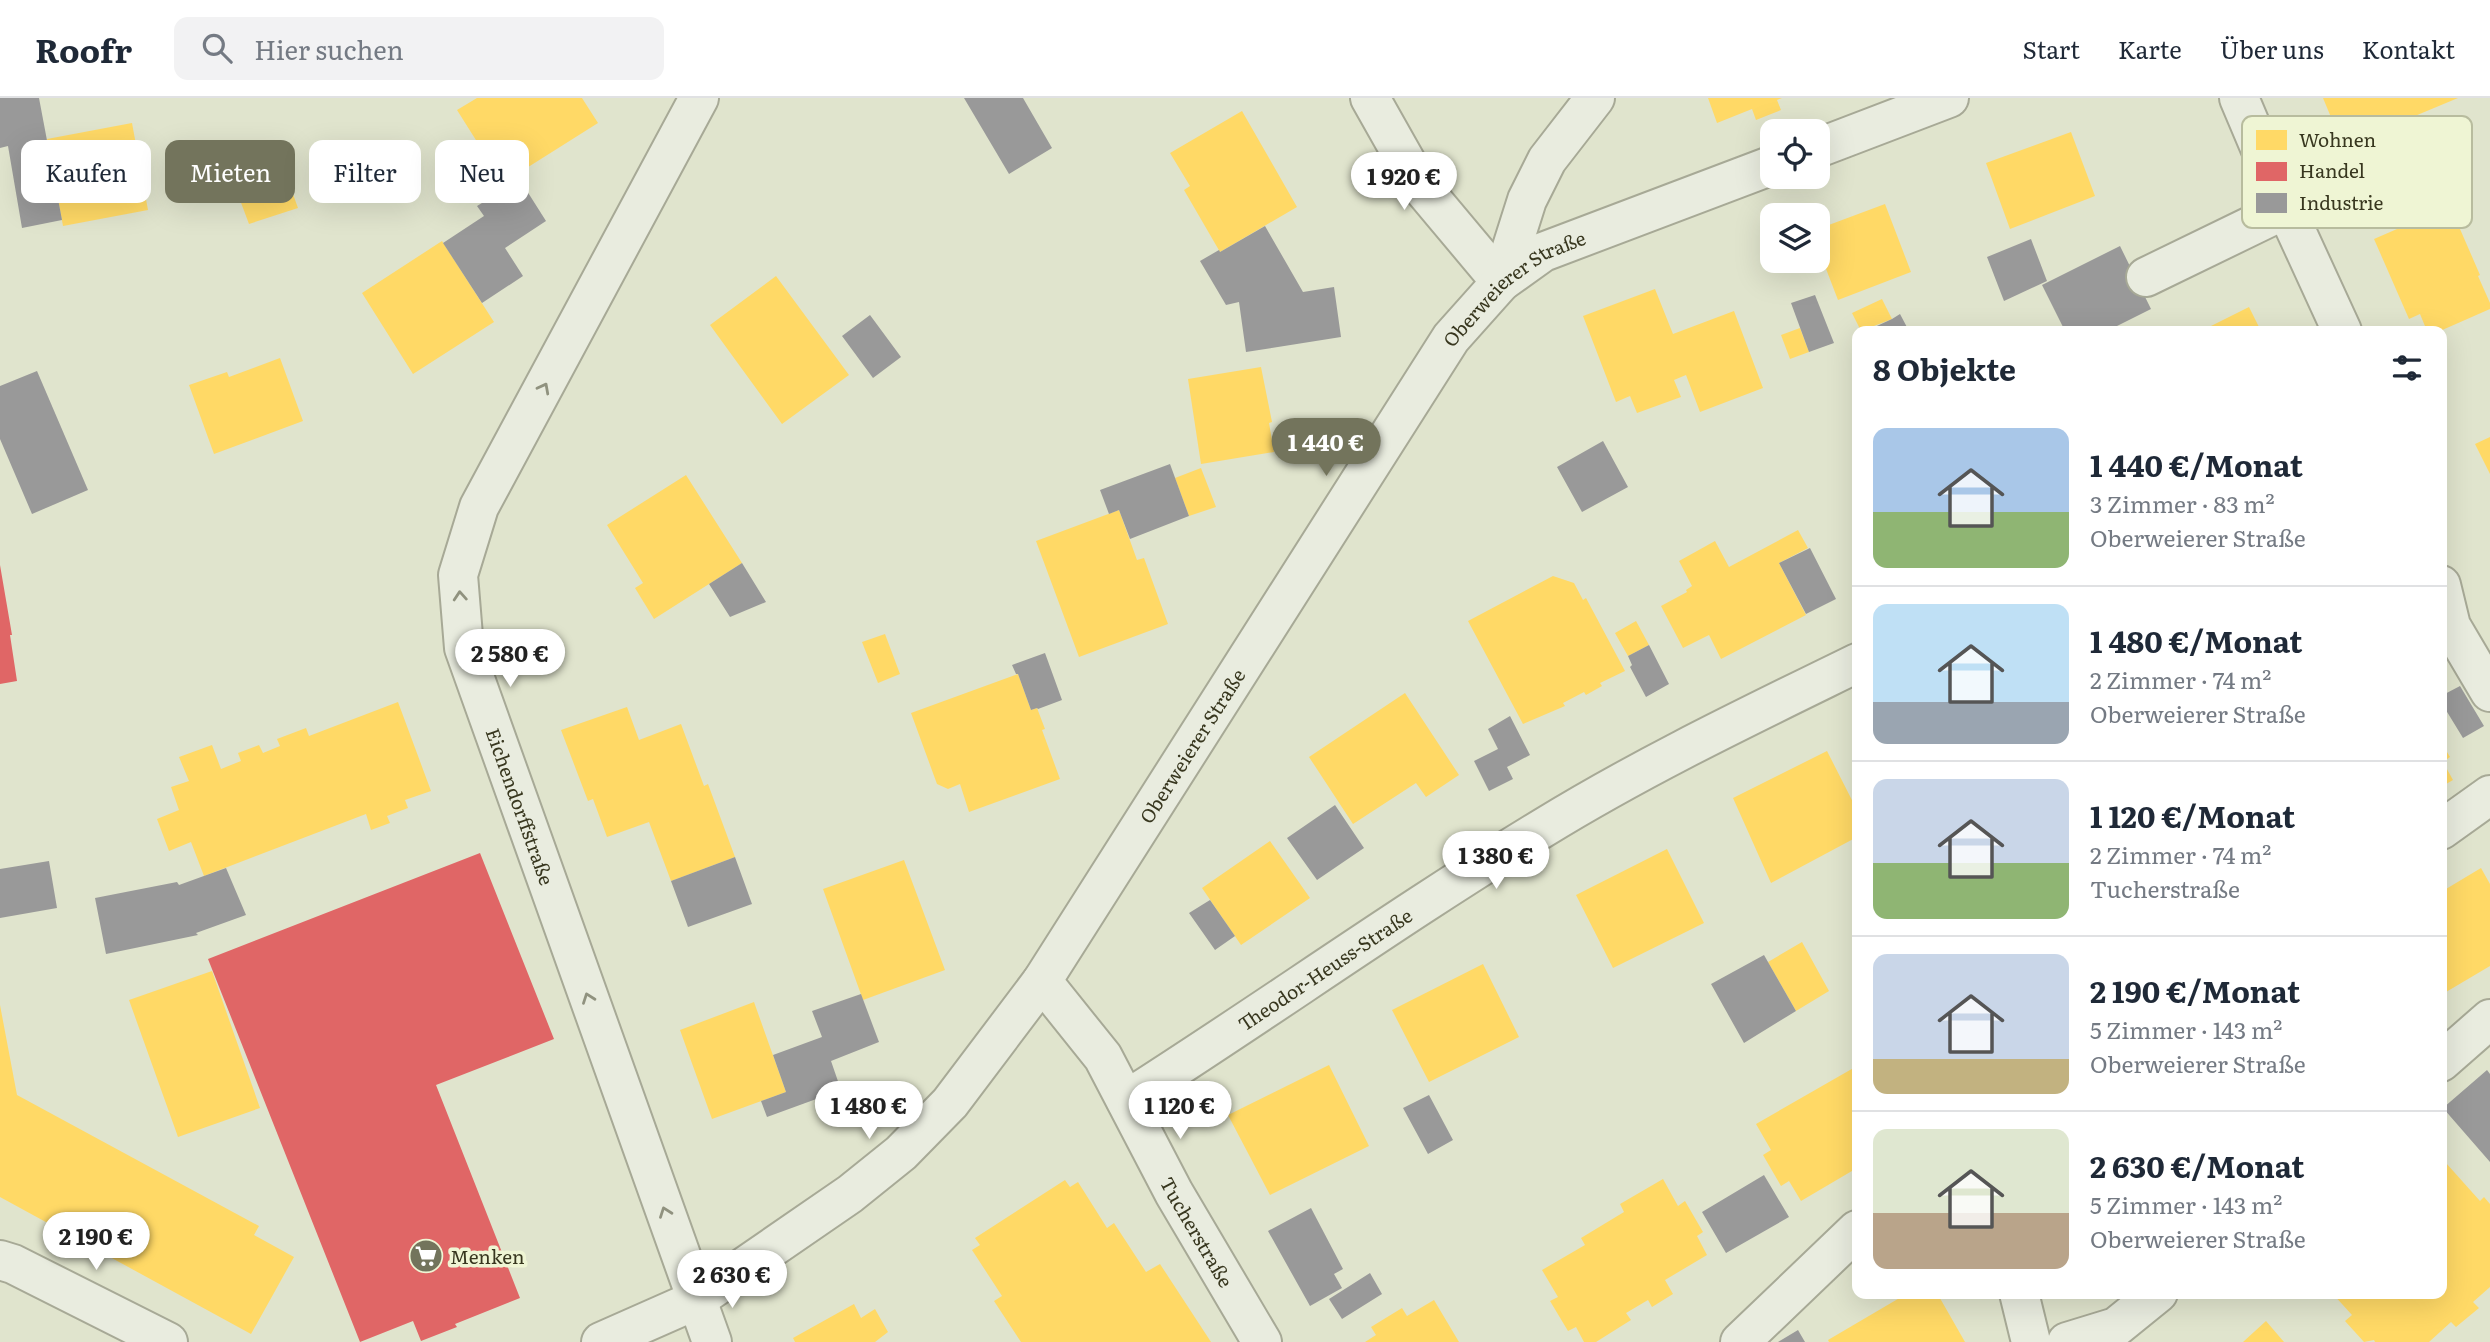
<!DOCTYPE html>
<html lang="de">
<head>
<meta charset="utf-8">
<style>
	body { margin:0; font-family:Literata,serif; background:#f2f2f3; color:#1f2937; height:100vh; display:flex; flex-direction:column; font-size:26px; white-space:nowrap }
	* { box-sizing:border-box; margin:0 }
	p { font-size:23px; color:#747a83 }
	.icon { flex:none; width:38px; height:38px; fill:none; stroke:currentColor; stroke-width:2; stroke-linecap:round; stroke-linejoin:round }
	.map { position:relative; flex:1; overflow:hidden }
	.drawer { position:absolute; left:1852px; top:228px; width:595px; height:973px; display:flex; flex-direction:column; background:#fff; border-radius:14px; box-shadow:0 7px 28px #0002 }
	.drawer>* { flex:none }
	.top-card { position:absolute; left:21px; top:42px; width:665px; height:63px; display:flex; gap:14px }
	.controls { position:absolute; left:1760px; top:21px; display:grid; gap:14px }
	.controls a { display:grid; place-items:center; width:70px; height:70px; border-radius:14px; background:#fff; box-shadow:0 7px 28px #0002; font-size:35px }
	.price { position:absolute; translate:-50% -60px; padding:0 16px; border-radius:24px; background:#fff; color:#222; font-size:23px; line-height:46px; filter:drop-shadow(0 2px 4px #0008) }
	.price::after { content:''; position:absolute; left:50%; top:42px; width:21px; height:16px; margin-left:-10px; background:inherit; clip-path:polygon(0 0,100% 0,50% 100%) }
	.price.current { background:#73745c; color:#fff }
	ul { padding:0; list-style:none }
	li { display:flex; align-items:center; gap:21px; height:175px; padding:0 21px }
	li+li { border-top:2px solid #e0e1e3 }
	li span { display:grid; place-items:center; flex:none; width:196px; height:140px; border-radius:14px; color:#555 }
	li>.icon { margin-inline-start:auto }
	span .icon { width:84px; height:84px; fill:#fffc; stroke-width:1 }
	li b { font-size:30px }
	h2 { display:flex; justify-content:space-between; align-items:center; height:84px; padding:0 21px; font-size:30px }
	.chip { padding:0 24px; border-radius:14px; background:#fff; box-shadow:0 7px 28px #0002; font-size:24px; line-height:63px }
	.chip.current { background:#73745c; color:#fff }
	header { display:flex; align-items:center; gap:42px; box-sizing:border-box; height:98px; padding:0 35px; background:#fff; border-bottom:2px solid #e0e1e3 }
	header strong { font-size:33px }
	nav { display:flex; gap:38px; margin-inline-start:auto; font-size:24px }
	.search { width:490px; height:63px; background:#f2f2f3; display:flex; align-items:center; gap:18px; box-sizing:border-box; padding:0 24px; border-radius:14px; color:#747a83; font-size:26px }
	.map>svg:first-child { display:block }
</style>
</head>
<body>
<header>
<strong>Roofr</strong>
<div class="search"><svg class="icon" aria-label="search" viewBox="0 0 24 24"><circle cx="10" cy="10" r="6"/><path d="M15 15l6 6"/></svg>Hier suchen</div>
<nav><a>Start</a><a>Karte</a><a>Über uns</a><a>Kontakt</a></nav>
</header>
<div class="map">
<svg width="2490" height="1244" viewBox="0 0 2490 1244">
	<rect width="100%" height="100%" fill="#e0e4cd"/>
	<path fill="#ffd966" d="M477 0H582L598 25 503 85 457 12Z
		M1708 0H1782L1777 2 1781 12 1756 22 1752 11 1717 25Z
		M2323 0H2458L2343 48Z
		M1242 13 1297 109 1220 154 1184 92 1190 88 1170 55Z
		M132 25 148 112 63 128 47 41Z
		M2071 34 2095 98 2010 131 1986 65Z
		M289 85 298 110 249 126 240 102Z
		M1885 106 1911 174 1838 202 1818 150V131Z
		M2450 108 2480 177 2478 178 2490 205V211L2440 233H2427L2420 216 2409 221 2374 141Z
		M442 143 494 224 413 276 362 195Z
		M776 178 849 277 782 326 710 227Z
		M1655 191 1673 236 1734 213 1763 290 1700 314 1686 277 1674 282 1681 299 1637 315 1630 298 1616 304 1583 218Z
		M1882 201 1892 221 1861 233 1852 215Z
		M2249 209 2261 233H2201Z
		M1800 230 1809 254 1790 261 1781 237Z
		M280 260 303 323 214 356 189 287 227 274 229 279Z
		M1261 269 1272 324 1269 325 1274 354 1201 366 1188 281Z
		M2490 339V376L2475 346Z
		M1201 370 1216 409 1189 418 1175 380Z
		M686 377 742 465 654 521 635 490 643 485 607 427Z
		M1119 412 1137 462 1144 460 1168 526 1079 559 1036 443Z
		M1798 432 1808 450 1779 465 1806 517 1721 561 1709 537 1683 550 1661 508 1687 494 1686 492 1692 488 1679 463 1715 443 1729 469Z
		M1553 478 1574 485 1583 502 1586 500 1625 573 1600 585 1602 588 1586 597 1584 594 1563 605 1565 608 1523 626 1468 523Z
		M1636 523 1649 547 1628 558 1615 535Z
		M885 536 900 576 878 585 862 544Z
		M1018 576 1031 612 1037 610 1045 631 1042 632 1060 681 969 714 960 686 948 691 937 686 911 615Z
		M1405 595 1459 677 1426 699 1416 685 1353 726 1309 659Z
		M398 604 431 693 405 702 408 710 387 718 390 725 371 732 366 716 204 778 191 744 169 753 157 721 179 712 171 689 189 683 179 659 212 647 221 671 241 663 238 655 259 647 263 655 280 648 277 641 306 630 309 638Z
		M627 609 639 642 681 626 704 688 708 686 735 759 671 783 649 724 607 739 593 701 588 703 561 632Z
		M2441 644 2450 659 2443 664 2453 682 2441 689Z
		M1827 653 1857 712V739L1771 785 1733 700Z
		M1270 743 1310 800 1241 847 1202 790Z
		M1667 751 1704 825 1613 870 1576 797Z
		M904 762 945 872 863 902 823 791Z
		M2481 770 2490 786V868L2441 897V794Z
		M1802 844 1829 893 1796 913 1768 864Z
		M1483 866 1519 939 1429 984 1392 912Z
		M212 873 260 1010 178 1039 129 902Z
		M754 904 786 994 712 1021 680 932Z
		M0 907 17 997 259 1128 254 1137 294 1159 251 1236 0 1099Z
		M1329 967 1369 1048 1270 1097 1228 1017Z
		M1857 968V1070L1801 1103 1789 1083 1781 1088 1763 1057 1771 1052 1756 1026Z
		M2446 1065 2480 1103 2484 1099 2490 1106V1189L2473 1204 2479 1210 2456 1229 2451 1224 2429 1244H2375L2374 1242 2364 1244 2345 1223 2352 1217 2332 1195H2441V1070Z
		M1663 1081 1678 1108 1685 1103 1703 1134 1697 1138 1707 1157 1665 1182 1673 1196 1652 1209 1648 1202 1626 1215 1631 1222 1596 1244H1584L1576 1229 1568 1233 1550 1203 1558 1199 1542 1172 1585 1147 1581 1140 1624 1114 1620 1106Z
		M1065 1082 1070 1089 1078 1084 1107 1130 1114 1125 1146 1174 1160 1166 1211 1244H1021L994 1203 1002 1198 972 1152 980 1147 975 1140Z
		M1908 1195H1937L1965 1244H1829L1828 1242Z
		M1434 1202 1459 1244H1365L1376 1237 1371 1229 1402 1210 1407 1218Z
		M854 1206 861 1220 875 1211 888 1234 875 1244H795L793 1240Z
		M2266 1223 2284 1244H2243Z"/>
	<path fill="#e06666" d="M0 467 12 537H10L17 583 0 586Z
		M480 755 554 941 436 987 520 1200 455 1226 457 1229 421 1243 413 1223 360 1244 208 861Z"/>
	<path fill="#999" d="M0 0H39L62 122 22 130 8 48 0 50Z
		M964 0H1023L1052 50 1009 76Z
		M520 82 546 123 505 150 523 178 482 205 443 145 484 118 477 108Z
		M1265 128 1303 194 1334 189 1341 239 1246 254 1239 204 1226 207 1200 163 1219 152 1220 154Z
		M2031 141 2047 183 2004 203 1987 159Z
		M2120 148 2151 211 2107 233H2065L2042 187Z
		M1815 197 1834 245 1809 254 1791 205Z
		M1900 216 1909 233H1866L1892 221Z
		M870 217 901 259 873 280 842 238Z
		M37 273 88 392 32 416 0 341V288Z
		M1603 343 1628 389 1582 414 1557 369Z
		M1170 366 1189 418 1130 441 1119 412 1109 416 1100 392Z
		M1810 450 1836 501 1806 516 1779 465Z
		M742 465 766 504 730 519 709 486Z
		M1649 547 1669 586 1646 599 1630 569 1632 567 1628 558Z
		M1045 555 1062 602 1038 611 1037 610 1031 612 1018 576H1016L1012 567Z
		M2460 588 2484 628 2463 640 2441 604V598Z
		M1510 618 1530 657 1507 669 1513 681 1489 693 1474 663 1498 651 1488 631Z
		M1335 707 1364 750 1317 782 1287 740Z
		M735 759 752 806 688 829 671 783Z
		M49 763 57 810 0 820V771Z
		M226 770 246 817 196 835 198 837 106 856 95 800 177 784 179 787Z
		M1210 802 1235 838 1215 852 1189 815Z
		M1764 857 1796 913 1744 945 1711 886Z
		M861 896 879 944 831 963 841 992 767 1019 761 1003 786 994 773 957 822 939 812 913Z
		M2487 972 2490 976V1064L2443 1010Z
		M1429 997 1453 1042 1428 1056 1403 1010Z
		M1764 1077 1789 1119 1726 1155 1702 1114Z
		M1311 1110 1343 1171 1334 1176 1342 1190 1310 1208 1268 1133Z
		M1370 1175 1382 1196 1342 1221 1329 1201Z
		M1798 1232 1805 1244H1778Z"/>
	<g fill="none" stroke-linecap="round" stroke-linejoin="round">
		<defs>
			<g id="minor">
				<path id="s1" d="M699 0 479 409 458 477 464 550 712 1244"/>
				<path d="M1370 0 1418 85 1501 184"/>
				<path d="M2239 0 2286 111 2342 233"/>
				<path d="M1818 50 1949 0"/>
				<path d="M2146 179 2286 111"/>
				<path d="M1501 184 1527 102 1547 62 1595 0"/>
				<path d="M2441 487 2451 528 2490 594"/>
				<path d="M2441 732 2490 697"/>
				<path id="s2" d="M1042 883 1103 959 1174 1095 1262 1244"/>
				<path d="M2441 964 2490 921"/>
				<path id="s3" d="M1126 1002C1266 913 1401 816 1543 730 1644 668 1751 617 1857 565"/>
				<path d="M0 1162 13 1166 168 1244"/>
				<path d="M2019 1195 2031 1244"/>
				<path id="s4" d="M601 1244 696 1202 850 1096 901 1055 950 1005 1042 883 1451 240 1501 184 1543 154 1773 67"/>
				<path d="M1740 1244 1857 1132"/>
				<path d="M2067 1244 2116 1229 2158 1195"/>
			</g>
		</defs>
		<use href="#minor" stroke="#a7a996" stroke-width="42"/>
		<use href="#minor" stroke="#e9ecdf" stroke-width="38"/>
	</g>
	<defs><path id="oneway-chevron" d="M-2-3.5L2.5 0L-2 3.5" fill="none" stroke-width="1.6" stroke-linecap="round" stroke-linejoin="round" transform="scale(1.75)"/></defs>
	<g stroke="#90927f">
		<use href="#oneway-chevron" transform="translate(544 290) rotate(-62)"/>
		<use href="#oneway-chevron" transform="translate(460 498) rotate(-94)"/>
		<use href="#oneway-chevron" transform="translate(588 900) rotate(-110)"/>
		<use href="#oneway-chevron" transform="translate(665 1114) rotate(-110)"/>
	</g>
	<defs>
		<symbol id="supermarket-disc" viewBox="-11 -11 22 22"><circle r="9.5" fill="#73745c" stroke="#eff5d4"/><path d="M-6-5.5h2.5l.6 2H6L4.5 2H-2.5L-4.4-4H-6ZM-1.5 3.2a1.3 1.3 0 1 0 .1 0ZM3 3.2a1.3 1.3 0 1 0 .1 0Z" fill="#fff"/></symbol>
	</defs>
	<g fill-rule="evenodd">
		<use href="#supermarket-disc" x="407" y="1139" width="38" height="38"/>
	</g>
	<g text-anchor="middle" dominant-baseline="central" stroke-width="7" stroke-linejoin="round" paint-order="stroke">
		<g font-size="19" fill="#38371f" stroke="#eff5d4">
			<text stroke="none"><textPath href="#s4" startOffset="1423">Oberweierer Straße</textPath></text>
			<text stroke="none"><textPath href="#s4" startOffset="858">Oberweierer Straße</textPath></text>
			<text stroke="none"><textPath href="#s1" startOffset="777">Eichendorffstraße</textPath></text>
			<text stroke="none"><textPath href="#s3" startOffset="238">Theodor-Heuss-Straße</textPath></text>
			<text stroke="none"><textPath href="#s2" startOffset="296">Tucherstraße</textPath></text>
		</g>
		<g font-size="19" fill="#38371f" stroke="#eff5d4" text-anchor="start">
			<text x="450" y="1158">Menken</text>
		</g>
	</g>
	<rect x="2242" y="18" width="230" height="112" rx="10" fill="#eff5d4" stroke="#b8bc9e" stroke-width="2"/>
	<rect x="2256" y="32" width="31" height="20" fill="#ffd966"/>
	<rect x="2256" y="64" width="31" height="19" fill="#e06666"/>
	<rect x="2256" y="95" width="31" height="20" fill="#999"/>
	<g font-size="19" fill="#38371f">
		<text x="2299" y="49">Wohnen</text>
		<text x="2299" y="80">Handel</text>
		<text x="2299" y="112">Industrie</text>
	</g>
</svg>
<div class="controls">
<a><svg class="icon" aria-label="locate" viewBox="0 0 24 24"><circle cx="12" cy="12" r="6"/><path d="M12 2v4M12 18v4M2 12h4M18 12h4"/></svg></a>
<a><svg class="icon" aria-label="layers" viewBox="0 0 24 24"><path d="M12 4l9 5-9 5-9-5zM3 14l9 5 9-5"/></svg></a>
</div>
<b class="price" style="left:1404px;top:114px">1 920 €</b>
<b class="price current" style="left:1326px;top:380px">1 440 €</b>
<b class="price" style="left:510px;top:591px">2 580 €</b>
<b class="price" style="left:1496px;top:793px">1 380 €</b>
<b class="price" style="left:869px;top:1043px">1 480 €</b>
<b class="price" style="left:1180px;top:1043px">1 120 €</b>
<b class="price" style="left:96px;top:1174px">2 190 €</b>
<b class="price" style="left:732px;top:1212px">2 630 €</b>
<div class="top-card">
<a class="chip">Kaufen</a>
<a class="chip current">Mieten</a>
<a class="chip">Filter</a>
<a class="chip">Neu</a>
</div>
<section class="drawer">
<h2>8 Objekte<svg class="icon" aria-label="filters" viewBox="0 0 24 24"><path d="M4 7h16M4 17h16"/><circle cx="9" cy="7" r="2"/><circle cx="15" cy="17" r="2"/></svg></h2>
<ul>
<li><span style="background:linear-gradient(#a9c7e8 60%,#8fb573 0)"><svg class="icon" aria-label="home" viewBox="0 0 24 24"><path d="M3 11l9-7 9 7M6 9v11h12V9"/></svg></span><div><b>1 440 €/Monat</b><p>3 Zimmer · 83 m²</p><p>Oberweierer Straße</p></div></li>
<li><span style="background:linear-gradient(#bfe0f5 70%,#9aa5b1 0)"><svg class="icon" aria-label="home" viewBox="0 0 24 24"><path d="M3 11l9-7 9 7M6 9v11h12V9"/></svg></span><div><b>1 480 €/Monat</b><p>2 Zimmer · 74 m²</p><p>Oberweierer Straße</p></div></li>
<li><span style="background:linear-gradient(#c9d6e8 60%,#8fb573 0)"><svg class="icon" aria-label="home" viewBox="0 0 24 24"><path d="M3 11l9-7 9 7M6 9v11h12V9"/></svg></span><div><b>1 120 €/Monat</b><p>2 Zimmer · 74 m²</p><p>Tucherstraße</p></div></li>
<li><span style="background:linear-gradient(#c9d6e8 75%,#c2b280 0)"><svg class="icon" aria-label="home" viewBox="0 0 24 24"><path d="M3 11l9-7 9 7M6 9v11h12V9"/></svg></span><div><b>2 190 €/Monat</b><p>5 Zimmer · 143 m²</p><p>Oberweierer Straße</p></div></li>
<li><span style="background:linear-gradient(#dfe7d0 60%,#b9a48a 0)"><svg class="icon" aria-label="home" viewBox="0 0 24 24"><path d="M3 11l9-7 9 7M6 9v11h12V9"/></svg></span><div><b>2 630 €/Monat</b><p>5 Zimmer · 143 m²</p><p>Oberweierer Straße</p></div></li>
</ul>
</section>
</div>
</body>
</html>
